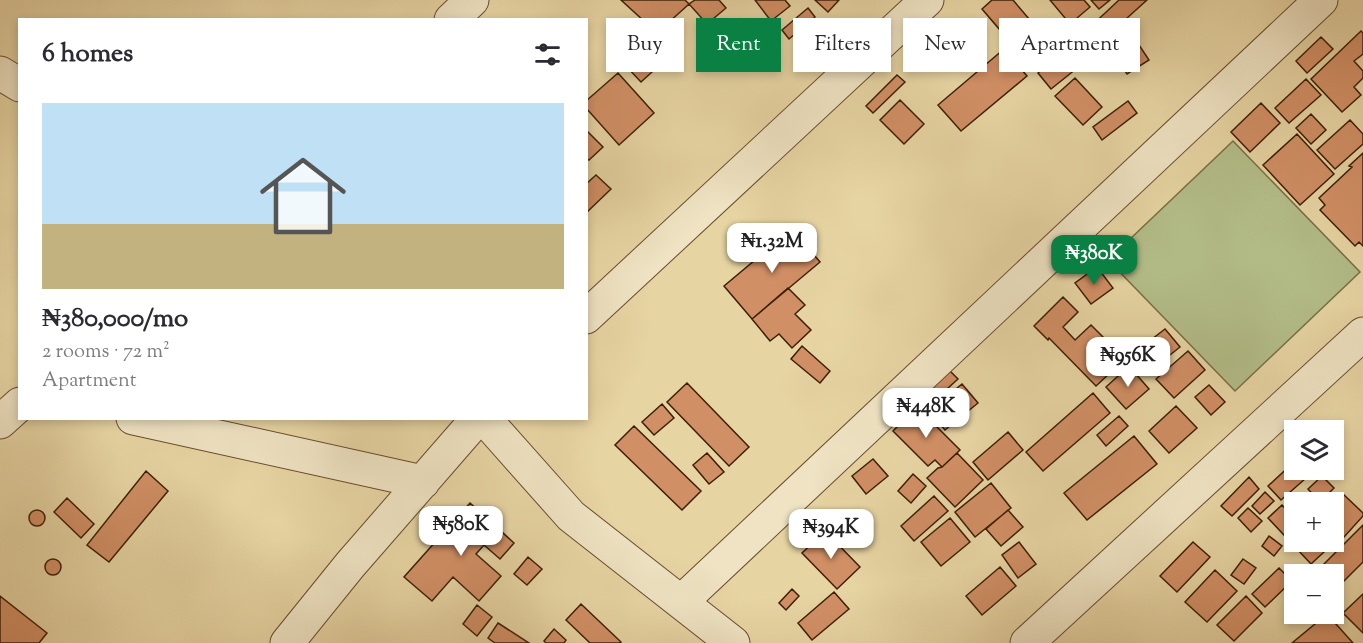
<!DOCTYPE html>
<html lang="en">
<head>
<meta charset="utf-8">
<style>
	body { margin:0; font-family:"Sorts Mill Goudy",serif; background:#f2f2f3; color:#2b2b33; height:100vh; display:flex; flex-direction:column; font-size:22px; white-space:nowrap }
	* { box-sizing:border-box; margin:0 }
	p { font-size:20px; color:#7c7c81 }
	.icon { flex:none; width:33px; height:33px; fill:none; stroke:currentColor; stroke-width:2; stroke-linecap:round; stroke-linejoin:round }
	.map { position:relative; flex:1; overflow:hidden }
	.details { position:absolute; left:18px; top:18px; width:570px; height:402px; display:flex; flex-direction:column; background:#fff; border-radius:0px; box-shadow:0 3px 9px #0003 }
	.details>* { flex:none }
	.guide { position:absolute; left:606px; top:18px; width:570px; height:54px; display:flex; gap:12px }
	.tools { position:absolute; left:1284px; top:420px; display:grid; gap:12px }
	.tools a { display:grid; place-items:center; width:60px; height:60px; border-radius:0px; background:#fff; box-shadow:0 3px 9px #0003; font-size:30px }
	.price { position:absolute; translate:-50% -51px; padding:0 14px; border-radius:12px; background:#fff; color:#222; font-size:20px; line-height:39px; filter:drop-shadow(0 2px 3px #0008) }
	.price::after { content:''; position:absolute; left:50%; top:36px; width:18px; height:14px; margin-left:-9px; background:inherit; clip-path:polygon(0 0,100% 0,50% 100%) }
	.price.on { background:#0b8043; color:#fff }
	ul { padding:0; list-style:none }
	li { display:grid; align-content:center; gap:12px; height:318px; padding:0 24px }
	li span { display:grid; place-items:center; height:186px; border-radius:0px; color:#555 }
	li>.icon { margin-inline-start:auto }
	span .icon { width:108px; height:108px; fill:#fffc; stroke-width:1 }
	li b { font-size:26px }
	h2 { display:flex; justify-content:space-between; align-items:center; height:72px; padding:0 24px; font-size:26px }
	.chip { padding:0 21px; border-radius:0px; background:#fff; box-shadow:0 3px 9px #0003; font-size:21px; line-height:54px }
	.chip.on { background:#0b8043; color:#fff }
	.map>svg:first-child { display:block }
</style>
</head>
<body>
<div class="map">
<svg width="1363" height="643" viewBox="0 0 1363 643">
	<rect width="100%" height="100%" fill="#e7d4a3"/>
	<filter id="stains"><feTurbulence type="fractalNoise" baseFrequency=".00333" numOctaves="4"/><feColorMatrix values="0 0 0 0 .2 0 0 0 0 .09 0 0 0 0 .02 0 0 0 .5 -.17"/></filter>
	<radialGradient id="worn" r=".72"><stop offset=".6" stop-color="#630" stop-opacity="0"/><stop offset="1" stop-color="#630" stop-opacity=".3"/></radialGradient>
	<path fill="#b3bd88" stroke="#786e46" stroke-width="1.5" d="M1233 141 1360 272 1235 391 1108 260Z"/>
	<path fill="#d18f65" stroke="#3d1f05" stroke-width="1.5" d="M621 0H685L689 4 657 33Z
		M695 0H719L726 8 707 24 689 4Z
		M755 0H785L790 6 771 21Z
		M815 0H839L828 12Z
		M992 0H1013L1052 46 1030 65 982 9Z
		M1050 0H1084L1090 7 1070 24Z
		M1091 0H1110L1099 9Z
		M1119 0H1147L1084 57 1072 44Z
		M808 8 815 17 789 39 782 30Z
		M1361 31 1363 33V54L1354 61 1363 71V78L1354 87 1361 95 1342 112 1311 79Z
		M657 33 674 52 641 82 625 65Z
		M1321 37 1333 49 1307 73 1296 61Z
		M1139 45 1149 60 1127 74 1117 59Z
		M1004 49 1027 76 961 131 938 105Z
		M1068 49 1081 65 1051 89 1038 73Z
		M618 73 654 113 619 145 586 108V101Z
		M897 75 905 82 873 113 866 106Z
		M1075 78 1102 107 1083 125 1055 96Z
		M1306 79 1321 95 1289 123 1275 108Z
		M900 100 924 124 904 144 880 120Z
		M1128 101 1137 113 1102 140 1093 127Z
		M1261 103 1280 123 1250 152 1231 132Z
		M1311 114 1326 130 1311 144 1296 128Z
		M1350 120 1363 134V144L1335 169 1317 150Z
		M586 130 603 147 589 160 586 158Z
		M1297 134 1334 174 1300 205 1263 165Z
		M1363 153V246L1359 242 1355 246 1320 210 1325 205 1319 198 1352 167 1349 166Z
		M596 175 611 189 586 213V184Z
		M792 229 820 262 752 319 724 286Z
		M1097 267 1113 288 1091 304 1075 283Z
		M788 288 805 305 795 314 811 330 792 348 779 334 770 341 752 319Z
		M1063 297 1078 312 1063 327 1075 340 1091 325 1125 359 1096 386 1049 338 1048 340 1034 326Z
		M1165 329 1180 347 1150 371 1134 353Z
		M802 346 830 371 820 383 791 359Z
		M1188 351 1205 370 1174 398 1156 379Z
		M1129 366 1149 389 1126 409 1106 387Z
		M950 371 958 379 927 407 919 398Z
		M687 383 749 447 729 466 667 402Z
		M962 384 978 403 945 430 929 411Z
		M1209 385 1225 402 1211 415 1195 397Z
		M1093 393 1110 413 1043 471 1026 452Z
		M662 404 674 418 654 435 642 422Z
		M1176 406 1197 428 1169 453 1149 431Z
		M917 407 960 450 942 467 935 460 928 466 893 431Z
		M1119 416 1128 426 1106 446 1097 435Z
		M634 426 701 491 682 510 615 445Z
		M1008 432 1023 450 988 480 973 462Z
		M1134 436 1157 464 1087 520 1064 493Z
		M707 453 724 472 709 484 693 465Z
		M957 453 983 480 955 507 927 478 938 468 942 467Z
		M873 459 888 476 866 494 852 476Z
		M1294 462V470H1313L1314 471 1281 500 1268 486Z
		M146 471 168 491 109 562 87 545Z
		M913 474 926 486 911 503 898 491Z
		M1322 476 1334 488 1320 502 1308 489Z
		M1249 477 1259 489 1232 516 1221 506Z
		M991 483 1011 508 975 537 955 512Z
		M1265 492 1274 501 1260 514 1252 506Z
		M1342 493 1363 513V516L1335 547 1329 542H1334V502H1332Z
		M934 496 948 511 914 541 901 526Z
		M67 498 94 524 81 538 54 512Z
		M470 503 514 543 500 559 484 545 476 554 501 576 479 601 453 577 432 601 404 577Z
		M1282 505 1294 518V542H1315L1324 552 1311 564 1268 518Z
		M1248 508 1262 521 1251 532 1238 518Z
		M29 518a8 8 0 1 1 16 0a8 8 0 1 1-16 0Z
		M1008 510 1023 527 1001 546 986 529Z
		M950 518 970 542 941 566 921 542Z
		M1363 525V562L1334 591V574H1314Z
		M825 531 860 567 837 589 802 553Z
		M1269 536 1282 546 1274 556 1262 546Z
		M1019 542 1036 564 1018 578 1002 555Z
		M1193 542 1210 557 1177 592 1160 576Z
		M528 557 542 569 527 585 514 574Z
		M45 567a8 8 0 1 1 16 0a8 8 0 1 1-16 0Z
		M1243 559 1256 568 1244 584 1231 575Z
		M1000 567 1016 586 982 615 966 596Z
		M1279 568 1292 581 1265 607 1252 594Z
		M1215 570 1237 591 1207 622 1185 602Z
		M792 589 799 596 786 610 779 603Z
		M834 592 849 609 812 640 798 623Z
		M1363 594V633L1343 613Z
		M0 596 47 633 39 643H0Z
		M1246 596 1262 613 1234 641 1217 625Z
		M581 604 621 642 619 643H590L566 620Z
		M477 605 492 617 477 636 463 624Z
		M1327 614 1353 643H1292Z
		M498 623 529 643H495L488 638Z
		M554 629 566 640 564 643H546L544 641Z"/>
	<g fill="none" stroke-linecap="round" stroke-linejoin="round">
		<defs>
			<path id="minor" d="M451 20 472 0
				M0 73 20 85
				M586 317 927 0
				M133 418 423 482
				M484 418 571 516 733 643
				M0 422 20 404
				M681 602 1321 0
				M287 643 350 565 478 418
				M1027 643 1363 334"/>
		</defs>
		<use href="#minor" stroke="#684c2c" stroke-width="35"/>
		<use href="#minor" stroke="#efe3c3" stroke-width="33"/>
	</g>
	<rect width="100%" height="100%" filter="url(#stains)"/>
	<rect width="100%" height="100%" fill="url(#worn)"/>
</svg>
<div class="tools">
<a><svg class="icon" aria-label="layers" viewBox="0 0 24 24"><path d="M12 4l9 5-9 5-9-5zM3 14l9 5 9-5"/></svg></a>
<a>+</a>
<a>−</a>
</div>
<b class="price" style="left:772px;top:274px">₦1.32M</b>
<b class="price on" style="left:1094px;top:286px">₦380K</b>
<b class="price" style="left:1128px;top:388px">₦956K</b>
<b class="price" style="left:926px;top:439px">₦448K</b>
<b class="price" style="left:461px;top:557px">₦580K</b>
<b class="price" style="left:831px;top:560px">₦394K</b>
<div class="guide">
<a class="chip">Buy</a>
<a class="chip on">Rent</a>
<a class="chip">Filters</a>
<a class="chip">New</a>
<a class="chip">Apartment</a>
</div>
<section class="details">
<h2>6 homes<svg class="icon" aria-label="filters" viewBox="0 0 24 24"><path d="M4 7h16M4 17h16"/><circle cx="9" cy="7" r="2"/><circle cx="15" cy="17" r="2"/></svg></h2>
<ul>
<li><span style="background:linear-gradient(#bfe0f5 65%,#c2b280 0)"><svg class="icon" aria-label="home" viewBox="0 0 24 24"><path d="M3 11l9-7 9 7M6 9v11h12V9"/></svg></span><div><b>₦380,000/mo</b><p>2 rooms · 72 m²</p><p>Apartment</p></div></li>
</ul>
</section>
</div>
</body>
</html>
